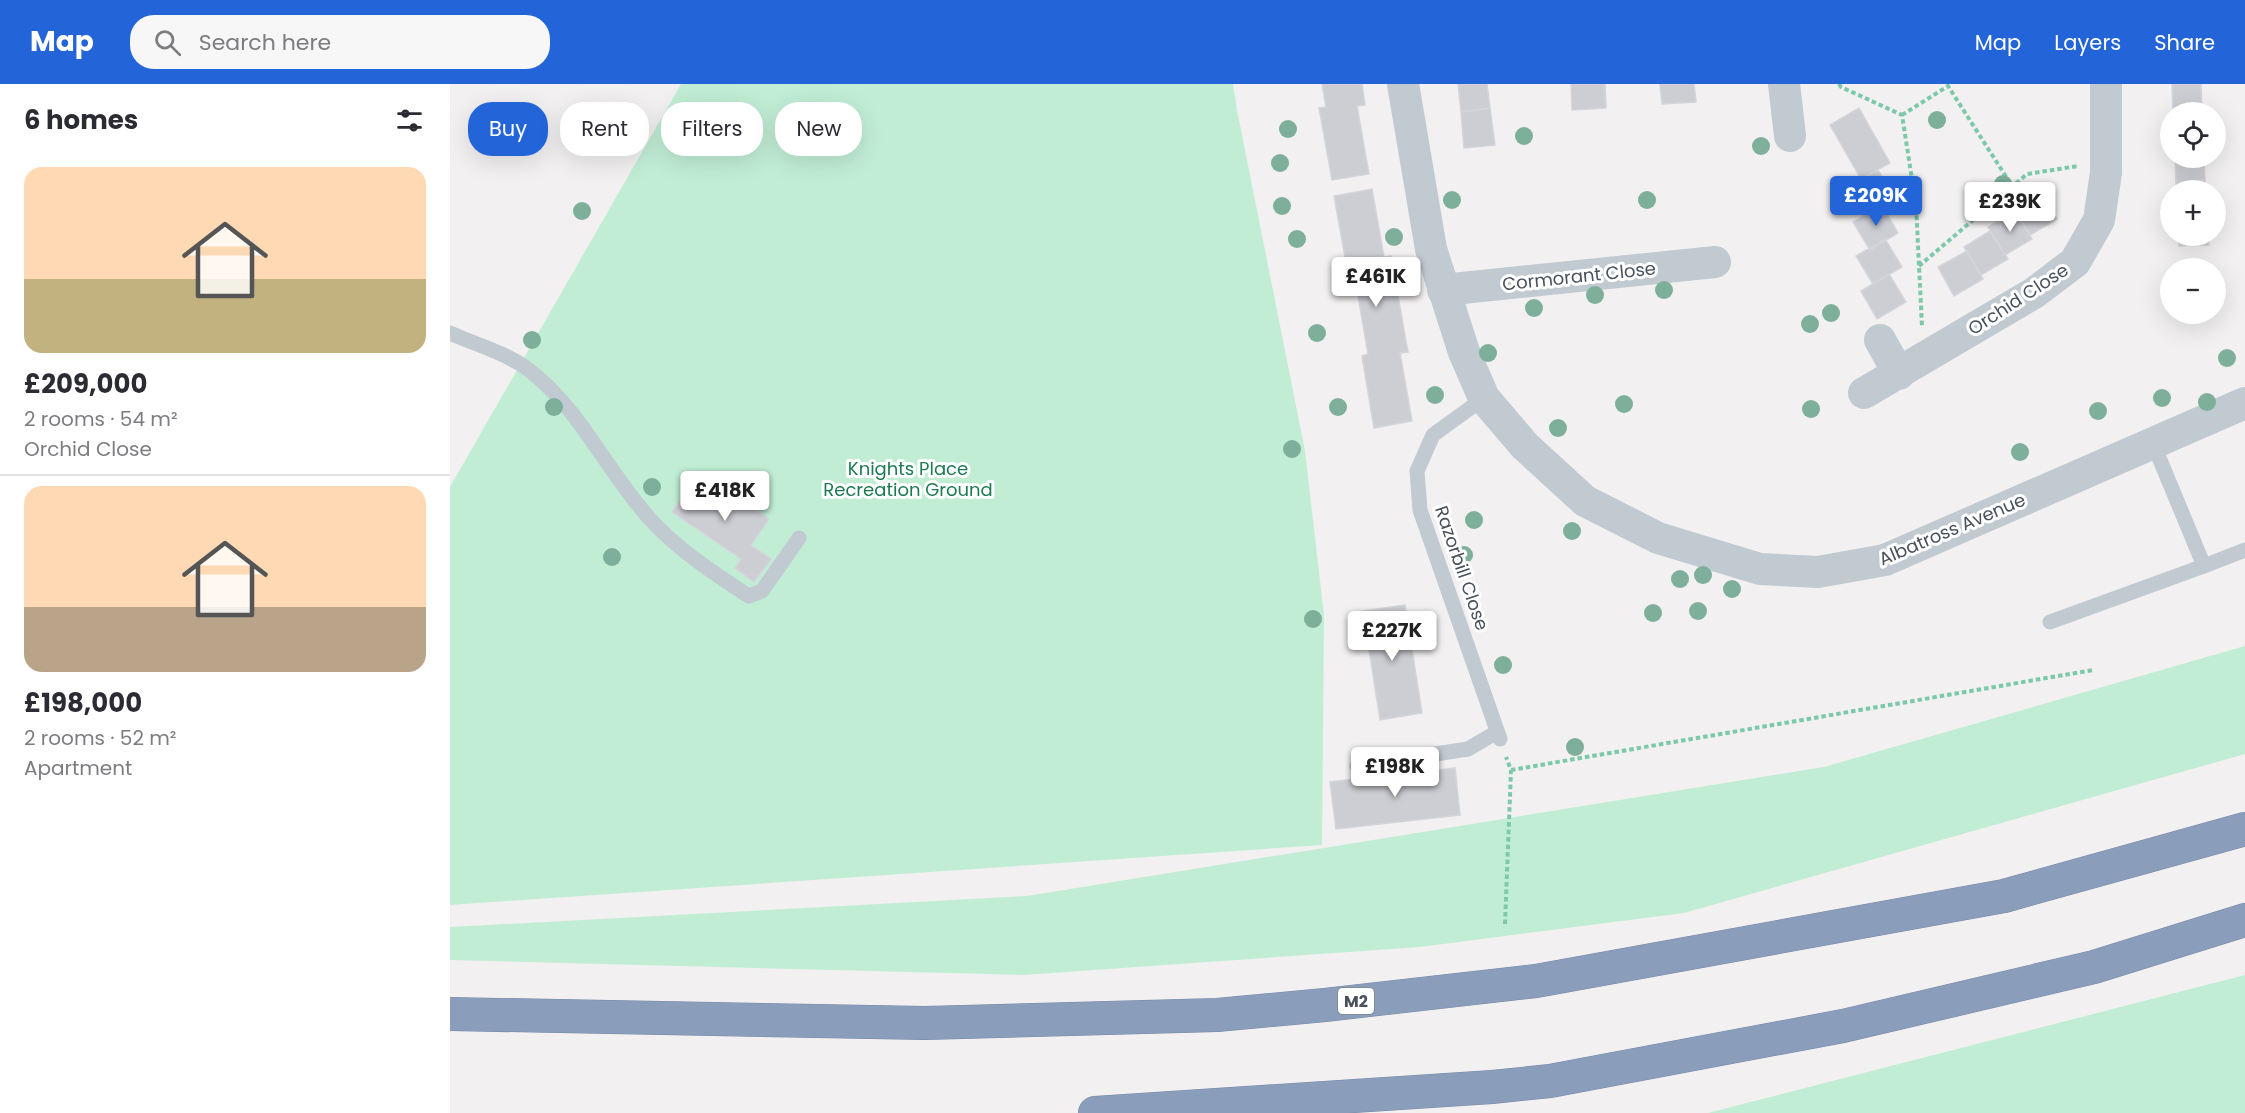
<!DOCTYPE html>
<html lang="en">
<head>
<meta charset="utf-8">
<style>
	body { margin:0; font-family:Poppins,sans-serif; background:#f7f7f7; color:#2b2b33; height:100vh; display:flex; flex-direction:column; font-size:22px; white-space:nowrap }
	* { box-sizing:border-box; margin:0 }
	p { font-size:20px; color:#7c7c81 }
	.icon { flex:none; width:33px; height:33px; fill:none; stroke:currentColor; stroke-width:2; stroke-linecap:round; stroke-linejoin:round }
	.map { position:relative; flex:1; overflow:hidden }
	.drawer { display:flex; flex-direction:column; background:#fff; width:450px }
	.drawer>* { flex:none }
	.top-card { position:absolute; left:18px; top:18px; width:570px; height:54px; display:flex; gap:12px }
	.fabs { position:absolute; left:1710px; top:18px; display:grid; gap:12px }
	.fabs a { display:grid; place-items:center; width:66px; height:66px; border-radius:50%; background:#fff; box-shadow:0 6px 24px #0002; font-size:30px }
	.price { position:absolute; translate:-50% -51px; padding:0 14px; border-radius:6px; background:#fff; color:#222; font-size:20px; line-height:39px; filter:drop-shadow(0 2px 3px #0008) }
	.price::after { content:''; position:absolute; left:50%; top:36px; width:18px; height:14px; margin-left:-9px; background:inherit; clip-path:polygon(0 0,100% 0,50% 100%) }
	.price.active { background:#2364d8; color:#fff }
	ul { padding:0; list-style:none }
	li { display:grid; align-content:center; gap:12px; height:318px; padding:0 24px }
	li+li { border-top:2px solid #e1e1e2 }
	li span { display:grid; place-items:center; height:186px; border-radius:18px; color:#555 }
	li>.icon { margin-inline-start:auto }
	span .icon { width:108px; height:108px; fill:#fffc; stroke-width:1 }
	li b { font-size:26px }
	h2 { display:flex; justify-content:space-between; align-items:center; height:72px; padding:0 24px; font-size:26px }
	.pill { padding:0 21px; border-radius:24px; background:#fff; box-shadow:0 6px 24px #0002; font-size:21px; line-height:54px }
	.pill.active { background:#2364d8; color:#fff }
	header { display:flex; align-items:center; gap:36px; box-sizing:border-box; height:84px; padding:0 30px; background:#2364d8; color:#fff }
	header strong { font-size:28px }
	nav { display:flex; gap:33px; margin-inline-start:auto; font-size:21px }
	.search { width:420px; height:54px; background:#f7f7f7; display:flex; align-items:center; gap:15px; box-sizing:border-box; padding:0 21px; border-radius:24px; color:#7c7c81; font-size:22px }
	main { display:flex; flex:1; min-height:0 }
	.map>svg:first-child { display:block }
</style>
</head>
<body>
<header>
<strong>Map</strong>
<div class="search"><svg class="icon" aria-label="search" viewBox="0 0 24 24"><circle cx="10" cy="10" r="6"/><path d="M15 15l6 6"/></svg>Search here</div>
<nav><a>Map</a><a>Layers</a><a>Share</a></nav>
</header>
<main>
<section class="drawer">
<h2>6 homes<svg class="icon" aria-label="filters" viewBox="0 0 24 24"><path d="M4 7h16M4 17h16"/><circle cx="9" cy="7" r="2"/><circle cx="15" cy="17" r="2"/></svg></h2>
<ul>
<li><span style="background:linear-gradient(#ffd9b3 60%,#c2b280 0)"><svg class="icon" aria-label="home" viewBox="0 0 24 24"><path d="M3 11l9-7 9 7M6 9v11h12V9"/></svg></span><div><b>£209,000</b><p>2 rooms · 54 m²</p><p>Orchid Close</p></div></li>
<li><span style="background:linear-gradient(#ffd9b3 65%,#b9a48a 0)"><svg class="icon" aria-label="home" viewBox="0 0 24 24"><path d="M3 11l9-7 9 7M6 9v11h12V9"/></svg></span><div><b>£198,000</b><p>2 rooms · 52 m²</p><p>Apartment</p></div></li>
</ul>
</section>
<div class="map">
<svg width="1795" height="1029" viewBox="0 0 1795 1029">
	<rect width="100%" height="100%" fill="#f2f0f0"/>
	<path fill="#c1edd5" d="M231 0H783L787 26 855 367 874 531 872 761 0 821V403Z
		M1795 562V670L1234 829 970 863 573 891 0 876V843L577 812 1374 683Z
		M1795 891V1029H1258Z"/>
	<path fill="#cdced4" stroke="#d4d5db" stroke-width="1.5" d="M872 0H912L915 21 907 22 919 90 882 96 869 24 876 23Z
		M1008 0H1037L1040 24 1011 28Z
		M1121 0H1155L1156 24 1122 26Z
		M1210 0H1244L1246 18 1212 20Z
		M1722 0H1751L1752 28H1723Z
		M1040 24 1045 61 1014 64 1011 28Z
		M1409 24 1440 79 1411 95 1380 41Z
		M1725 74H1754L1755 96 1726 98Z
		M1428 86 1445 114 1416 131 1399 102Z
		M1755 96 1756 106H1726V98Z
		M922 105 934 173 941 172 958 268 950 269 962 337 924 344 912 272 918 270 903 182 897 184 884 112Z
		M1590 107 1607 135 1580 151 1563 123Z
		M1432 121 1448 149 1420 166 1403 138Z
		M1565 127 1582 155 1555 171 1538 143Z
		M1540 147 1558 175 1531 191 1514 163Z
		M1728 152H1758L1759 161 1729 162Z
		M1435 155 1452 183 1423 200 1406 172Z
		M1517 167 1533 195 1504 212 1488 183Z
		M1439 190 1456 218 1427 235 1411 207Z
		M250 387 319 435 301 461 321 475 304 498 285 484 291 475 222 428Z
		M955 521 972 629 930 636 913 527Z
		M1005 684 1010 731 886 745 880 698Z"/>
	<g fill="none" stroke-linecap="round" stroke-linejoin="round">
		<defs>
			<path id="highway" d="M0 930 475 939 767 931 875 921 1086 897 1554 812 1795 745
				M645 1029 1042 1003 1100 997 1393 942 1644 883 1795 836"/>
		</defs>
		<use href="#highway" stroke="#7689a7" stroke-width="34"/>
		<path stroke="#7bc9a9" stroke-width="4" stroke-dasharray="4.5 3" stroke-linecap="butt" d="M1389 0 1391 3 1452 31 1466 121 1472 242
			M1452 31 1498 2 1562 102
			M1469 182 1577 90 1628 82
			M1061 686 1643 586
			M1055 840 1061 686 1056 673"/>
		<path stroke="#c1c9d1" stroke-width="15" d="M0 249C25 260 53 268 75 283 130 323 156 387 200 435 226 464 262 488 294 509L299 512 312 507 349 454
			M1034 314 983 351 967 387 970 426 1050 655
			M1703 359 1754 482 1795 466
			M1600 538 1754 482
			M907 682 1018 665 1047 648"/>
		<path stroke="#c1c9d1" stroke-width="32" d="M953 0 981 165 1014 268 1034 314 1075 362 1135 417 1208 454 1310 485 1368 488 1435 476 1795 319
			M1334 0 1340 52
			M993 206 1265 178
			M1430 256 1449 290
			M1414 309 1584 209 1625 178 1649 136 1656 89V0"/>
		<use href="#highway" stroke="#8a9ebb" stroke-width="33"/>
	</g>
	<g fill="#7daf9a">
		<circle cx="1487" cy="36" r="9"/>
		<circle cx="838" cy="45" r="9"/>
		<circle cx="1074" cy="52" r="9"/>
		<circle cx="1311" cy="62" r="9"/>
		<circle cx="830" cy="79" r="9"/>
		<circle cx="1553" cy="100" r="9"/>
		<circle cx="1002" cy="116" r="9"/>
		<circle cx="1197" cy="116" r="9"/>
		<circle cx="832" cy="122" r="9"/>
		<circle cx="132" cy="127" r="9"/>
		<circle cx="944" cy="153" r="9"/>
		<circle cx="847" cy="155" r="9"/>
		<circle cx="1214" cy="206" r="9"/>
		<circle cx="1145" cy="211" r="9"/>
		<circle cx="1084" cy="224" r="9"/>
		<circle cx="1381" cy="229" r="9"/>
		<circle cx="1360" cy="240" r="9"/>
		<circle cx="867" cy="249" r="9"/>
		<circle cx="82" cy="256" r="9"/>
		<circle cx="1038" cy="269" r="9"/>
		<circle cx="1777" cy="274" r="9"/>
		<circle cx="985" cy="311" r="9"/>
		<circle cx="1712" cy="314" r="9"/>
		<circle cx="1757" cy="318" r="9"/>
		<circle cx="1174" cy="320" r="9"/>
		<circle cx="104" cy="323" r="9"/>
		<circle cx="888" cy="323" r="9"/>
		<circle cx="1361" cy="325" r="9"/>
		<circle cx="1648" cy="327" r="9"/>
		<circle cx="1108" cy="344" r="9"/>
		<circle cx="842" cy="365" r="9"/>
		<circle cx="1570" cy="368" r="9"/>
		<circle cx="202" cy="403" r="9"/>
		<circle cx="1024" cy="436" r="9"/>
		<circle cx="1122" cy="447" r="9"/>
		<circle cx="1014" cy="471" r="9"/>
		<circle cx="162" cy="473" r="9"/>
		<circle cx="1253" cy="491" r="9"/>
		<circle cx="1230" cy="495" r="9"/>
		<circle cx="1282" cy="505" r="9"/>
		<circle cx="1248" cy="527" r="9"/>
		<circle cx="1203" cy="529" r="9"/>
		<circle cx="863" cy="535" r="9"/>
		<circle cx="1053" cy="581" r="9"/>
		<circle cx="1125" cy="663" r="9"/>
	</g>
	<g text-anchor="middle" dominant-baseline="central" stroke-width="6" stroke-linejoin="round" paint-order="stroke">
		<rect fill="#fff" stroke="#80858d" stroke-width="1.5" x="888" y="904" width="36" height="26" rx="4.5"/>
		<g font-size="16" font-weight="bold" fill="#49515c">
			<text x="906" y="917">M2</text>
		</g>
		<g font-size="18" fill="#49515c" stroke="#fff">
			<text transform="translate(1129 192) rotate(-6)">Cormorant Close</text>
			<text transform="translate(1568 215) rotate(-33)">Orchid Close</text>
			<text transform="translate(1502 445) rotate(-23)">Albatross Avenue</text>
			<text transform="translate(1012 484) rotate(71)">Razorbill Close</text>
		</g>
		<g font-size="18" fill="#1d7a53" stroke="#fff">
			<text x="458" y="384">Knights Place<tspan x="458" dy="21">Recreation Ground</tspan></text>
		</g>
	</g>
</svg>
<div class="fabs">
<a><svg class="icon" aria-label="locate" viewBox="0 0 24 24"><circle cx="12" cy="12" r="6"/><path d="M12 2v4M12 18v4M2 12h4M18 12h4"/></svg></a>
<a>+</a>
<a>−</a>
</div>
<b class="price active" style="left:1426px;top:143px">£209K</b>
<b class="price" style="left:1560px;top:149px">£239K</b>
<b class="price" style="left:926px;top:224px">£461K</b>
<b class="price" style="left:275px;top:438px">£418K</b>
<b class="price" style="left:942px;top:578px">£227K</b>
<b class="price" style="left:945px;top:714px">£198K</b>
<div class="top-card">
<a class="pill active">Buy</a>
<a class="pill">Rent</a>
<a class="pill">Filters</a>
<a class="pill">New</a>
</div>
</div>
</main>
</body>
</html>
